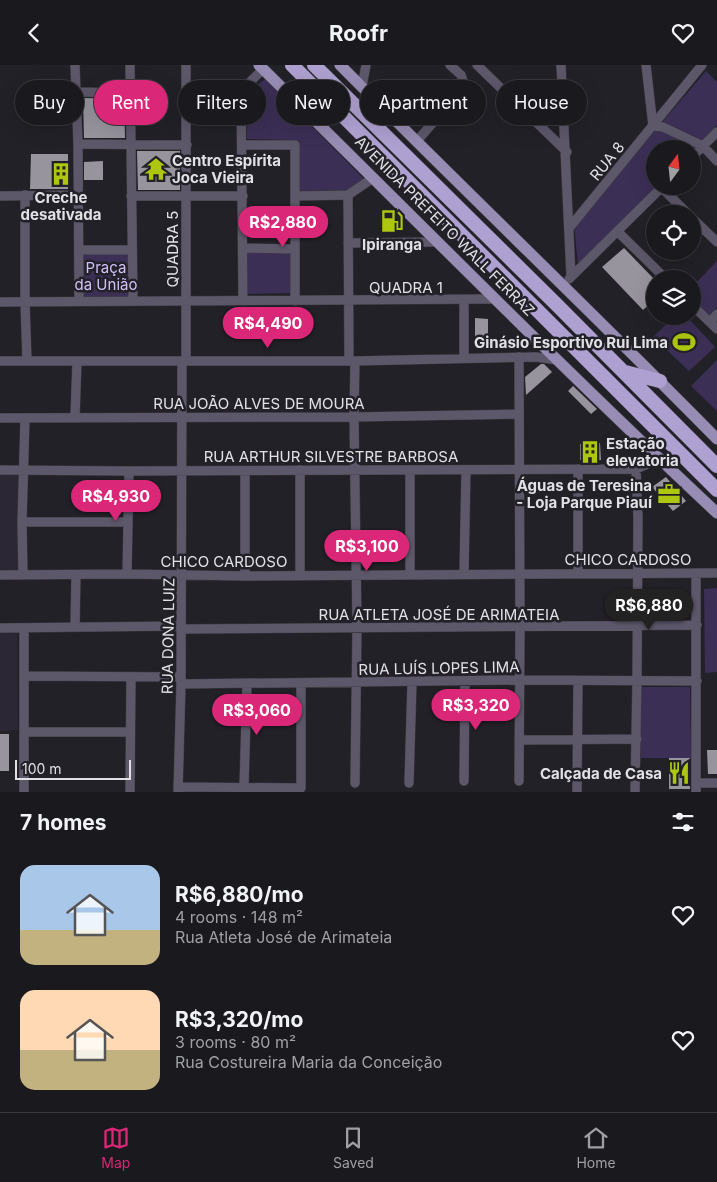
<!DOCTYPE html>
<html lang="en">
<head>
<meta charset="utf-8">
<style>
	body { margin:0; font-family:Inter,sans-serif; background:#232227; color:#f1f3f6; height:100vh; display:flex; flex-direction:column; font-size:19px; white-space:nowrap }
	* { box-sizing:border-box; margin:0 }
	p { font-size:16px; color:#9fa0a4 }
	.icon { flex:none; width:28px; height:28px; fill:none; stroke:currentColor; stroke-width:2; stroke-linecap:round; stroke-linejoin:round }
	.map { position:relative; height:727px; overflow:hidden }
	.details { display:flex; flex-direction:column; background:#1a191e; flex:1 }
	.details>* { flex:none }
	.top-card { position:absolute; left:15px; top:15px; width:688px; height:45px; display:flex; gap:10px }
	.needle { width:32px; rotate:15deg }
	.buttons { position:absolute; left:646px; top:75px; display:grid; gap:10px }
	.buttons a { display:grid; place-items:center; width:55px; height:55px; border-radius:50%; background:#1a191e; box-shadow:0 5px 20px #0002,0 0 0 1px #38383c; font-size:25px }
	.scale { position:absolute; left:15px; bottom:12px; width:116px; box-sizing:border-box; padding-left:5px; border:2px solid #e1e0e5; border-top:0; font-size:14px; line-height:18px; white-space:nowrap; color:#e1e0e5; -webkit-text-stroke:4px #232128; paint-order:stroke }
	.price { position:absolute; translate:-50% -42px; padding:0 11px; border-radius:18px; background:#db2777; color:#fff; font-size:16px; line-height:32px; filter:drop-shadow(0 1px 2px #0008) }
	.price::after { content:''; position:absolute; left:50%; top:30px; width:15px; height:11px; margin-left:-8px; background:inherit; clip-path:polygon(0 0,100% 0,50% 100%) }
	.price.on { background:#222; color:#fff }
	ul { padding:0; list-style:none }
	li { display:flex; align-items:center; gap:15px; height:125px; padding:0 20px }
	li span { display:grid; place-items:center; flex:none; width:140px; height:100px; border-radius:15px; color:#555 }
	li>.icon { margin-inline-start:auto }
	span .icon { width:60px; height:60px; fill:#fffc; stroke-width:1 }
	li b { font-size:21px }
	h2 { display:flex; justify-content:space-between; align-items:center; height:60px; padding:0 20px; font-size:21px }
	.chip { padding:0 18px; border-radius:22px; background:#1a191e; box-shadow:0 5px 20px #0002,0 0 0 1px #38383c; font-size:18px; line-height:45px }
	.chip.on { background:#db2777; color:#fff }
	header { display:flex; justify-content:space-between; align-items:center; height:65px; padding:0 20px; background:#1a191e; font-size:22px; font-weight:700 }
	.tab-bar { display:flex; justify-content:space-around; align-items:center; height:70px; border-top:1px solid #38383c; background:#1a191e; font-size:14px; color:#9fa0a4 }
	.tab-bar a { display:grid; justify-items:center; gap:2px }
	.tab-bar .on { color:#db2777 }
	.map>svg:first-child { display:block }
</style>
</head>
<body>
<header><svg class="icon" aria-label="back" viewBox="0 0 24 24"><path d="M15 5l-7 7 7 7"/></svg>Roofr<svg class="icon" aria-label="heart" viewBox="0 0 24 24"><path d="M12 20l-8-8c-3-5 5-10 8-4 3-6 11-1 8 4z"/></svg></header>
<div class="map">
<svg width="717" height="727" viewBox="0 0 717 727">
	<rect width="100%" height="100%" fill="#232128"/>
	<path fill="#2b2734" d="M24 404 23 509 0 510V405Z
		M0 568H17L18 665 0 666Z"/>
	<path fill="#3c2f56" d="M706 6 717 17V60L693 85 655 84 656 121 578 199 574 160Z
		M265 14 365 115 348 125 299 126 296 75 247 74V28Z
		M82 187H130V234H82Z
		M247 188H292L293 228 248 229Z
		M717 196V242L709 250 693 234V221Z
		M675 251H686L715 282 689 306 653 272Z
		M717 295V346L691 321Z
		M717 523V607L705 608 704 524Z
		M641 622H690L691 693H641Z"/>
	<path fill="#97949e" d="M83 33 124 34 125 73H84Z
		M137 86H180V125H138Z
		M31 89H68V124H30Z
		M103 96V115H84V97Z
		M624 183 655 215V226L648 233 652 237 643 245 602 202Z
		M475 253 488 254V279H475Z
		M541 299H544L552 307 526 330 525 312Z
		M573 321 597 344 591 349 568 326Z
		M600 378 601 395H580V379Z
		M666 412 686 436 673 446 652 422Z
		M0 669H9V706H0Z
		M707 685H717V709H708Z
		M669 693H690V724H669Z"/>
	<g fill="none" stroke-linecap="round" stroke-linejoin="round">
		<defs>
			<path id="minor" d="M75 0 78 79 79 236
				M130 0 133 236
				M477 0 567 87
				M561 0 571 212
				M646 0 653 61 663 62 703 81 717 96
				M362 22 366 0
				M241 26 243 236
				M75 27 131 28
				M186 27 241 26 263 4
				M416 77 465 21 461 10 450 0
				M78 79 187 80
				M243 80H295V236
				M692 92 717 67
				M662 123 688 149
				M25 130V236L27 296
				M348 130 349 296
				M0 131 77 130
				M131 131H243
				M296 131 348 130 373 113
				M692 153 717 177
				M570 162 702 0
				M618 167 666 214
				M348 178 437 177
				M243 183 295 184
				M79 185H132
				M569 214 663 121
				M464 235V293
				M0 237 494 234
				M692 240 717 264
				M710 257 717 249
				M519 292 520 563 519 716
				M0 296H355L536 292 557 295
				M186 296V0
				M355 296 354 352 357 562 355 718
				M75 352 77 296
				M0 353 354 352 518 349
				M578 404V508
				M0 405 129 406 636 404 659 394
				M410 405V509
				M245 406V511
				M22 457H128
				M23 509 22 457 25 353
				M127 509 129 406
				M464 509 466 405
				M0 510 127 509 245 511 717 508
				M300 510V405
				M75 562 76 510
				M0 563 181 561
				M24 564V727
				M181 564 697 560
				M24 611 181 612
				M181 619 520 615 697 616
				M24 667H130
				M519 675 637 674
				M464 716 465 616
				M409 718 412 617
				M696 718H717
				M178 722 301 723V619
				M244 722 247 619
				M130 727 131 612
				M178 727 181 619 182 296
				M577 727 578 616
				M635 727 637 615 638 452 636 404
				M696 727V508"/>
			<path id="major" d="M259 0C411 150 561 302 717 448
				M340 0C465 126 593 248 717 374"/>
			<path id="highway" d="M292 0 717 425
				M314 0 556 239 717 401
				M625 307 660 316"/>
		</defs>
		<use href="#minor" stroke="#3e3c42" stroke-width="10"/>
		<use href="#major" stroke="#3e3c42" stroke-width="12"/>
		<use href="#highway" stroke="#3e3c42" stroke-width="15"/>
		<use href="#minor" stroke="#5d576a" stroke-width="9"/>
		<use href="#major" stroke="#978cb3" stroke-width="11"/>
		<use href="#highway" stroke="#aea0d0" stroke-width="14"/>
	</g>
	<defs>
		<symbol id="temple-bare" viewBox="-9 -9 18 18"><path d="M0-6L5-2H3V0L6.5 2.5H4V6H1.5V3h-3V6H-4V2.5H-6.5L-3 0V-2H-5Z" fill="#adc60e" stroke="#232128" stroke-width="2.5" paint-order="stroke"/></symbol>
		<symbol id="building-bare" viewBox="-9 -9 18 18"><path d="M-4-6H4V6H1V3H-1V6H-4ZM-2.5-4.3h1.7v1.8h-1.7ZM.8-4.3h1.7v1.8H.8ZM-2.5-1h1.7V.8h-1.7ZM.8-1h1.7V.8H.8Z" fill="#adc60e" stroke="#232128" stroke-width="2.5" paint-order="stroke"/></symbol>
		<symbol id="fuel-bare" viewBox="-9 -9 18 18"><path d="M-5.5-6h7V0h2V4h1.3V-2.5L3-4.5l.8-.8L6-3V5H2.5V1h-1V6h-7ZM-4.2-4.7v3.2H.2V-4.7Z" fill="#adc60e" stroke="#232128" stroke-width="2.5" paint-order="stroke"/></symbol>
		<symbol id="stadium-bare" viewBox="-9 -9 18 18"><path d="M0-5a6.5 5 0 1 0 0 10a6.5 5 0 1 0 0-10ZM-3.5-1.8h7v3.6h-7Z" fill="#adc60e" stroke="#232128" stroke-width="2.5" paint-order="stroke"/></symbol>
		<symbol id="office-bare" viewBox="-9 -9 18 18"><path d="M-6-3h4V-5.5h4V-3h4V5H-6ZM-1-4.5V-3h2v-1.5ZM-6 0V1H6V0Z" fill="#adc60e" stroke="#232128" stroke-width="2.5" paint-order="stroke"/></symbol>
		<symbol id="restaurant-bare" viewBox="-9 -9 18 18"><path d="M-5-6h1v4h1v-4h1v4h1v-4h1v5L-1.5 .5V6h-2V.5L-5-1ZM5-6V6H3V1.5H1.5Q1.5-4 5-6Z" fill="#adc60e" stroke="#232128" stroke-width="2.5" paint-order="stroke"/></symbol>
	</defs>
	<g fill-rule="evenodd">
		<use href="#temple-bare" x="140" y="88" width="32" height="32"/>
		<use href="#building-bare" x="45" y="93" width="32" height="32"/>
		<use href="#fuel-bare" x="376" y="140" width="32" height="32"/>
		<use href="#stadium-bare" x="668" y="261" width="32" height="32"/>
		<use href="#building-bare" x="574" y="371" width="32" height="32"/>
		<use href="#office-bare" x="653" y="413" width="32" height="32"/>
		<use href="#restaurant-bare" x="663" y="692" width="32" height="32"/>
	</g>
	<g text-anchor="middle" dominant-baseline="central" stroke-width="5" stroke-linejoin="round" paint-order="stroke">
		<g font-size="15" font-weight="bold" fill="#e1e0e5" stroke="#232128" text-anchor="end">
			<text x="172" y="95" text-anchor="start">Centro Espírita<tspan x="172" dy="17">Joca Vieira</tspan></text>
			<text x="61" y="132" text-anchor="middle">Creche<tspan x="61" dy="17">desativada</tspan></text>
			<text x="392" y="179" text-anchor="middle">Ipiranga</text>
			<text x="668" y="277">Ginásio Esportivo Rui Lima</text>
			<text x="606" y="378" text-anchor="start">Estação<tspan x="606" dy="17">elevatoria</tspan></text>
			<text x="652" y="420">Águas de Teresina<tspan x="652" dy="17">- Loja Parque Piauí</tspan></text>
			<text x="662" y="708">Calçada de Casa</text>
		</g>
		<g font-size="15" fill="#e1e0e5" stroke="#232128">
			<text transform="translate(607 96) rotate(-51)">RUA 8</text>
			<text transform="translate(445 161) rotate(45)">AVENIDA PREFEITO WALL FERRAZ</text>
			<text transform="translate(172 184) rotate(-90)">QUADRA 5</text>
			<text x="406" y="222">QUADRA 1</text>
			<text x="259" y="338">RUA JOÃO ALVES DE MOURA</text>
			<text x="331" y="391">RUA ARTHUR SILVESTRE BARBOSA</text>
			<text x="628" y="494">CHICO CARDOSO</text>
			<text x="224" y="496">CHICO CARDOSO</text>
			<text x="439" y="549">RUA ATLETA JOSÉ DE ARIMATEIA</text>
			<text transform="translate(168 571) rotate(-89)">RUA DONA LUIZ</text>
			<text transform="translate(439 603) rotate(-1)">RUA LUÍS LOPES LIMA</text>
		</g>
		<g font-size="15" fill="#d1c0f8" stroke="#232128">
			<text x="106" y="202">Praça<tspan x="106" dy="17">da União</tspan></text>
		</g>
	</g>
</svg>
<div class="buttons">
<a><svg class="needle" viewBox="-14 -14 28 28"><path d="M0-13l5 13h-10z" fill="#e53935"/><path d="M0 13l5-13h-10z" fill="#9fa0a4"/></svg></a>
<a><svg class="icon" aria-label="locate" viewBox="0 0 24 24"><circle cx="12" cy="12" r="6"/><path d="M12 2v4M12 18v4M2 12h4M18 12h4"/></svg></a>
<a><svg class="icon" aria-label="layers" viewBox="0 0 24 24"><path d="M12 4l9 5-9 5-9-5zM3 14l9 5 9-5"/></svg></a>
</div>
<div class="scale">100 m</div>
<b class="price" style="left:283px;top:183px">R$2,880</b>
<b class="price" style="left:268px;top:284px">R$4,490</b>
<b class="price" style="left:116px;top:457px">R$4,930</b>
<b class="price" style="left:367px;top:507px">R$3,100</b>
<b class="price on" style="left:649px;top:566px">R$6,880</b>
<b class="price" style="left:476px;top:666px">R$3,320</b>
<b class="price" style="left:257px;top:671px">R$3,060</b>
<div class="top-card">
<a class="chip">Buy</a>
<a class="chip on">Rent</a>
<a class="chip">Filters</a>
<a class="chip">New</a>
<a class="chip">Apartment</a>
<a class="chip">House</a>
</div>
</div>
<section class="details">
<h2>7 homes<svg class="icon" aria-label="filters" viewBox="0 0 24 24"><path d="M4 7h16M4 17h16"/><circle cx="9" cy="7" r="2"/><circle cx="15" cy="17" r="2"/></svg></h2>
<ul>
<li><span style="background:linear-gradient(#a9c7e8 65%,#c2b280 0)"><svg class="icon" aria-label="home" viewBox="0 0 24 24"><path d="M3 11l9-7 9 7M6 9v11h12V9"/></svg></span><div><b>R$6,880/mo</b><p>4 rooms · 148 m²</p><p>Rua Atleta José de Arimateia</p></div><svg class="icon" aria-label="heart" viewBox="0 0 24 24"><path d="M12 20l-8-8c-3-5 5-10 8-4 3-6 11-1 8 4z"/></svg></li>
<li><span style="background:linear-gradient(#ffd9b3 60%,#c2b280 0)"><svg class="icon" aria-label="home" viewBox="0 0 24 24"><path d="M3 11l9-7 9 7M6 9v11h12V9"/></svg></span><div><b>R$3,320/mo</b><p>3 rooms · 80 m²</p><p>Rua Costureira Maria da Conceição</p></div><svg class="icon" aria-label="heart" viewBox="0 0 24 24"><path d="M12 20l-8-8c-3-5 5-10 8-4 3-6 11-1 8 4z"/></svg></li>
</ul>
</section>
<nav class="tab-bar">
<a class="on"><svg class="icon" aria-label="map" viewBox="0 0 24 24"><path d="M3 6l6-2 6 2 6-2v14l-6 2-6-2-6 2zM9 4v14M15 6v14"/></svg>Map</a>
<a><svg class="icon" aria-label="saved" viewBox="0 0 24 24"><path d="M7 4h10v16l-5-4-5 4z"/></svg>Saved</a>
<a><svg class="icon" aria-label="home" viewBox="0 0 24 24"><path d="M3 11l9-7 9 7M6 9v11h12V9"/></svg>Home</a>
</nav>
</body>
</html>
